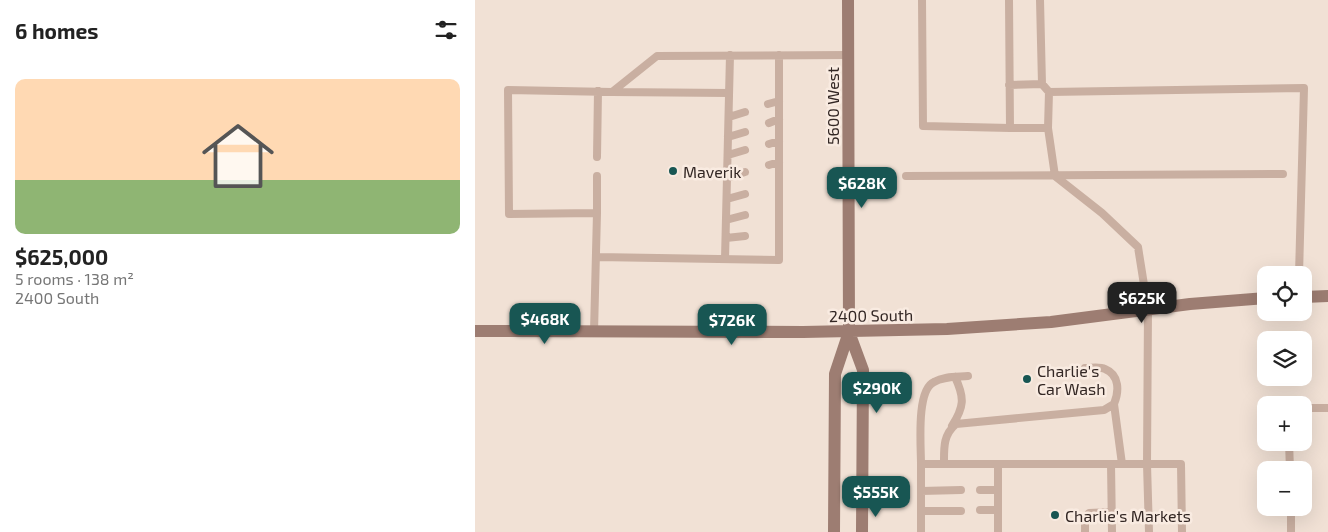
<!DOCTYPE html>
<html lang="en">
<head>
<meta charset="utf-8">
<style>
	body { margin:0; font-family:"Exo 2",sans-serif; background:#f2f2f2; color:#222; height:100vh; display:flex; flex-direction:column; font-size:19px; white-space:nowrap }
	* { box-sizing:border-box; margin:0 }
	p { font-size:16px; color:#767676 }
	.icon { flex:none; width:28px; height:28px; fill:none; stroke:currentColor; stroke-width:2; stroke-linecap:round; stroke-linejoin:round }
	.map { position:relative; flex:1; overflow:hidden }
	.details { display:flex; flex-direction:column; background:#fff; width:475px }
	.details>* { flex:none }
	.tools { position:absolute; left:782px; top:266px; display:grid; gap:10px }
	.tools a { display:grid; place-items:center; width:55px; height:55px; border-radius:10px; background:#fff; box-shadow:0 5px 20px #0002; font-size:25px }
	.price { position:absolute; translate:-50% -42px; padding:0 11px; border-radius:10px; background:#185653; color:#fff; font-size:16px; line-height:32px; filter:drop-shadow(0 1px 2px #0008) }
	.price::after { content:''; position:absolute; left:50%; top:30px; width:15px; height:11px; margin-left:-8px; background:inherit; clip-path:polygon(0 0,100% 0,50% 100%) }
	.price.on { background:#222; color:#fff }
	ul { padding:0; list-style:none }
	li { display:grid; align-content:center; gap:10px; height:265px; padding:0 15px }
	li span { display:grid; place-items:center; height:155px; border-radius:10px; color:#555 }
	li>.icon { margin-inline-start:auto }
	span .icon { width:90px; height:90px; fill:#fffc; stroke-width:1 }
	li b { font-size:21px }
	h2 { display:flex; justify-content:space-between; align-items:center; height:60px; padding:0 15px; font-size:21px }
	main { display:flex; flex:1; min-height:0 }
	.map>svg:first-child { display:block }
</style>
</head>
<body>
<main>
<section class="details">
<h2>6 homes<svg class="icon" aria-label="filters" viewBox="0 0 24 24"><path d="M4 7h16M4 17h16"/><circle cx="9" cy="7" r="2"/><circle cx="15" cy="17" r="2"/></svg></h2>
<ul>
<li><span style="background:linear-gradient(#ffd9b3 65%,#8fb573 0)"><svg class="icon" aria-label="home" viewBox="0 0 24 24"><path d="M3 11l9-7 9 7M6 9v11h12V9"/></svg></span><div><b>$625,000</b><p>5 rooms · 138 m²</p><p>2400 South</p></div></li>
</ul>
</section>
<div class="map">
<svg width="853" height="532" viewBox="0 0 853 532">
	<rect width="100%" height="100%" fill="#f1e1d5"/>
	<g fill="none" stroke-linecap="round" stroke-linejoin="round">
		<path stroke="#c9afa1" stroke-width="8" d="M447 0 448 126 535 128 534 0
			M565 0 567 84
			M534 85 567 84 574 92 829 88 824 275
			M137 92 254 93
			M293 104 304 101
			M254 117 270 112
			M294 123 304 119
			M535 128H573L574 92
			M253 137 270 132
			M294 144 304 141
			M253 155 270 150
			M122 157 123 91
			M294 165 304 162
			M431 176 808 174
			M252 178 270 172
			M252 199 270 194
			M122 213V176
			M251 220 270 215
			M251 238 270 236
			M122 257 304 260V55
			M250 259 255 55
			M119 332 122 213 34 214 33 90 137 92 182 56 373 55
			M639 404 647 464
			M829 408H853
			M477 426C489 407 490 398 480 377
			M814 442 815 470
			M446 464C446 446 441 390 459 382 469 376 482 377 493 376
			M469 464C469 448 468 435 481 424L629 410 639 404C644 392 645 375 630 369 624 366 616 368 610 368
			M636 464 637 532
			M505 490H523
			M446 491 486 490
			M816 508V532
			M505 510H523
			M446 511H486
			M446 532V464H523
			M523 532V464H672L673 310 663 247 627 213 580 176 573 128
			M610 532V518L614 513 637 512
			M674 532 672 464H706L707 532"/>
		<path stroke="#9d7d72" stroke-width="12" d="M829 297 853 296
			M0 331 328 332 472 329 576 322 715 304 791 298
			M374 332 388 370 387 532
			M359 532 360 374 374 332 373 0"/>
	</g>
	<g fill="#185653" stroke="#f9ebe1" stroke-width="2">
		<circle cx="198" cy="171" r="5"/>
		<circle cx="552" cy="379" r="5"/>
		<circle cx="580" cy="515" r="5"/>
	</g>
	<g text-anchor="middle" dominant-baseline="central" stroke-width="5" stroke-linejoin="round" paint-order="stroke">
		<g font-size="16" fill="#332724" stroke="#f9ebe1">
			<text transform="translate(357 106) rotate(-90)">5600 West</text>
			<text transform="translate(396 315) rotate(-1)">2400 South</text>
		</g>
		<g font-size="16" fill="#332724" stroke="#f9ebe1" text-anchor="start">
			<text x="208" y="171">Maverik</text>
			<text x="562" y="370">Charlie's<tspan x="562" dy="18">Car Wash</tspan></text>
			<text x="590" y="515">Charlie's Markets</text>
		</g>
	</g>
</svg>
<div class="tools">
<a><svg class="icon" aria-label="locate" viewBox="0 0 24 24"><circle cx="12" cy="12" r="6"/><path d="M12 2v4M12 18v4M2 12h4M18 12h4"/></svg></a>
<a><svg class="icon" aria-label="layers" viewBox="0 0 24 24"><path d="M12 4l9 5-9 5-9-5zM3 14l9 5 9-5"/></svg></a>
<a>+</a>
<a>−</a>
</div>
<b class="price" style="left:387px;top:209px">$628K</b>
<b class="price on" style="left:667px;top:324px">$625K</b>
<b class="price" style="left:70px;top:345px">$468K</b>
<b class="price" style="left:257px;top:346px">$726K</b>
<b class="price" style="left:402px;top:414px">$290K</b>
<b class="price" style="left:401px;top:518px">$555K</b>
</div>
</main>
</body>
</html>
